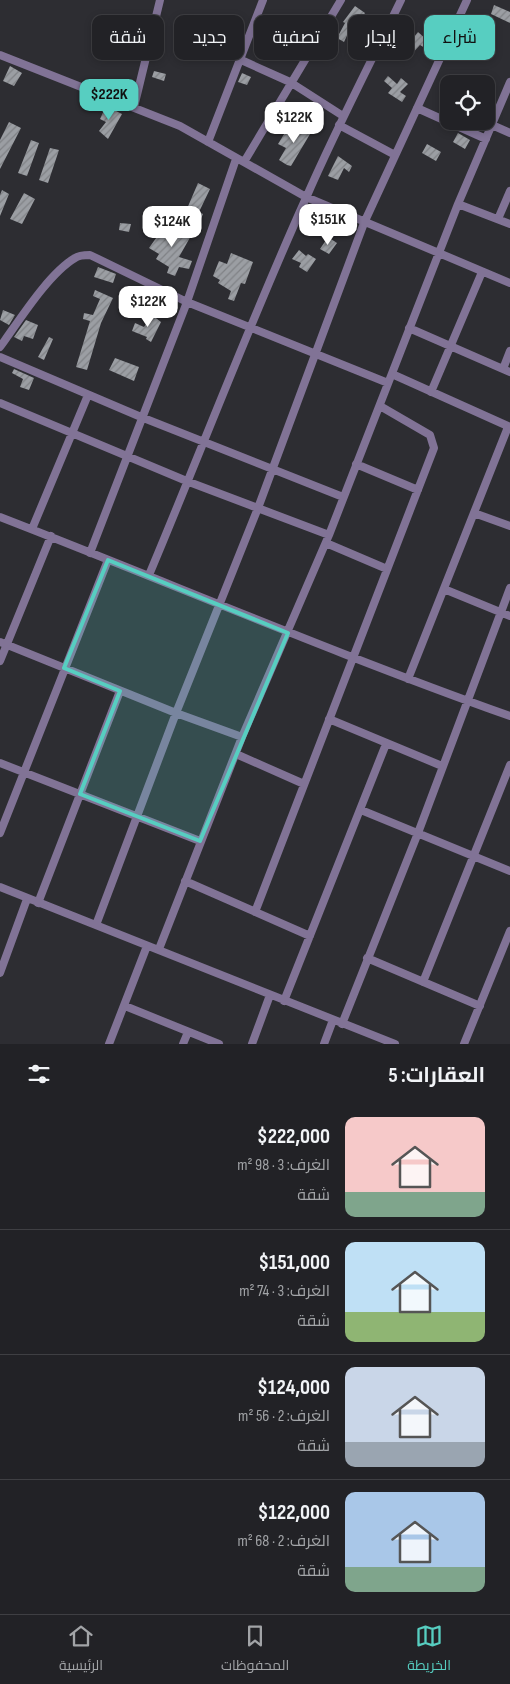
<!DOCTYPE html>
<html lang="ar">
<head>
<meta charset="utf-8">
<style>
	body { margin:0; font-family:"Sofia Sans Condensed",Cairo,sans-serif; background:#2e2f32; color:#f1f3f6; direction:rtl; height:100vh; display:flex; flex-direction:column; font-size:19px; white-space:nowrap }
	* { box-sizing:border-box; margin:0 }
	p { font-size:16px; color:#a2a4a7 }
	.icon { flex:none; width:28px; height:28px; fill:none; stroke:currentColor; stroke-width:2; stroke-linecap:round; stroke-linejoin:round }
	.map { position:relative; height:1044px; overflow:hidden; direction:ltr }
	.details { display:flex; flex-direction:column; background:#222226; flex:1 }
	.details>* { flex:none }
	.top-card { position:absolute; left:15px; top:15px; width:480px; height:45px; direction:rtl; display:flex; gap:10px }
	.tools { position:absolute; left:440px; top:75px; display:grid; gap:10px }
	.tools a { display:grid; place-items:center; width:55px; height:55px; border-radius:10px; background:#222226; box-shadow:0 2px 8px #0003,0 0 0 1px #3f3f43; font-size:25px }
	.price { position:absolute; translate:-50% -42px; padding:0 11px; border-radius:10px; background:#fff; color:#222; font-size:16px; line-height:32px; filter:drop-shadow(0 1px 2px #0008) }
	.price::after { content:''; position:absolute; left:50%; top:30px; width:15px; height:11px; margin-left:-8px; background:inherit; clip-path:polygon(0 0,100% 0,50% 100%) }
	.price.on { background:#57cec1; color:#111 }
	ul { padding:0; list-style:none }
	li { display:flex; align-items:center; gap:15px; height:125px; padding:0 25px }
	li+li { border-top:1px solid #3f3f43 }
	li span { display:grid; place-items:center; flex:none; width:140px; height:100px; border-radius:10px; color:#555 }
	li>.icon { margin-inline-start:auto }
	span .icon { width:60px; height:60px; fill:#fffc; stroke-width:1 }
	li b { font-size:21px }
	h2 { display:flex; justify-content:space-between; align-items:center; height:60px; padding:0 25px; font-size:21px }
	.pill { padding:0 18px; border-radius:10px; background:#222226; box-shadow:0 2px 8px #0003,0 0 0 1px #3f3f43; font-size:18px; line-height:45px }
	.pill.on { background:#57cec1; color:#111 }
	.tabs { display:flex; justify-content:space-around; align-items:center; height:70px; border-top:1px solid #3f3f43; background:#222226; font-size:14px; color:#a2a4a7 }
	.tabs a { display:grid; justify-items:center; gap:2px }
	.tabs .on { color:#57cec1 }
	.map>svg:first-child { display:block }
</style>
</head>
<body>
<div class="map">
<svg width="510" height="1044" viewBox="0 0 510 1044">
	<defs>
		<pattern id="building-hatch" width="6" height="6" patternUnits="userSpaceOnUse" patternTransform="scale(1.25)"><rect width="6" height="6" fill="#9b9ea3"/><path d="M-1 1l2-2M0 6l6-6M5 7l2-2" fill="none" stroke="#808286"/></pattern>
	</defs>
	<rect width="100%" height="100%" fill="#2d2d32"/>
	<path fill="url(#building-hatch)" d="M494 5 510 12V23L491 14Z
		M355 6 365 13 354 28 351 27 344 42 337 38 345 23 343 22Z
		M227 18 236 21 232 31 223 27Z
		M418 32 427 40 429 38 440 45 435 54 420 45 409 57 402 52Z
		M10 66 22 73 14 86 3 81Z
		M154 71 166 74 164 81 152 77Z
		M242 73 251 77 247 85 238 82Z
		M388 76 397 84 401 78 408 84 400 92 406 96 402 102 388 93 392 88 384 81Z
		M106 106 122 114 108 139 99 131 106 122 100 119Z
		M9 122 21 128 0 169V140Z
		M303 124 313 129 291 166 287 165 279 160 286 148 278 144 286 131 294 136Z
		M458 133 470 140 465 149 453 142Z
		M31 140 39 143 27 176 18 173Z
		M427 144 441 152 436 161 422 153Z
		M50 148 59 150 48 183 39 180Z
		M338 156 352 166 349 172 344 168 338 180 328 176Z
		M198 183 210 189 199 212 203 214 199 224 187 219 190 213 186 211Z
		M2 190 9 194 0 216V195Z
		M24 193 35 199 22 224 10 219Z
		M120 223 131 224 129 232 119 230Z
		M166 224 192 234 179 257 192 261 189 269 179 267 175 276 167 273 169 267 156 259 159 254 149 248Z
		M328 237 337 243 329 254 320 249Z
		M299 250 306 256 308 254 316 259 307 272 299 267 301 263 292 259Z
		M231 253 253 262 245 284 241 283 234 301 228 299 231 291 218 283 220 280 213 276 219 261 227 264Z
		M98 267 116 274 113 283 94 277Z
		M95 290 113 298 101 323 87 370 76 367 90 321 83 319 84 313 93 315 100 299 93 296Z
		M135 297 149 302 144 313 131 307Z
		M3 310 15 315 9 325 0 320Z
		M152 315 161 322 151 342 146 339 147 337 132 331 135 323 144 327Z
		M26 320 38 325 33 339 24 336 22 341 14 337Z
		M49 337 53 339 44 360 38 357Z
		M115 358 139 367 134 381 109 370Z
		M14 369 34 378 29 390 20 387 23 379 12 373Z"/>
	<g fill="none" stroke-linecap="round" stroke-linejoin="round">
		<path stroke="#817396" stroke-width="8" d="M0 55 180 126 306 197 510 283
			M239 59 290 82 343 116
			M134 107 160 0
			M417 108 486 139
			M339 125 395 155
			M492 125 510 133
			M208 142 263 0
			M244 162 341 0
			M458 204 510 224
			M498 219 510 191
			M409 328 510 372
			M0 347C19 321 48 274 75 258 79 255 85 255 90 255L187 302 388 383
			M0 357 141 417 343 497
			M503 369 510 351
			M392 374 510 427
			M431 392 482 272
			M0 403 189 482 329 535
			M356 464 418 490
			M474 513 510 526
			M0 517C170 583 338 655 510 716
			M32 529 88 395
			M326 543 387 569
			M90 553 187 302 236 159
			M149 575C202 449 250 322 306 198 335 131 369 66 401 0
			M444 589 510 616
			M0 642 176 713 242 737
			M0 661 51 536
			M408 679 508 427
			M329 719 442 766
			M236 754 304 784
			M0 763 200 841
			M361 810 510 871
			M0 833 108 560
			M185 881 310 936
			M0 887 395 1044
			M38 903 120 691
			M255 912 434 448 430 435 380 406
			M96 925 176 713 258 508 364 223 467 0
			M159 949 242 737 329 535 458 204 510 82
			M367 958 480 1006
			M0 973 27 899
			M423 982 510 765
			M284 1001 386 744
			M125 1006 219 1044
			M342 1024 418 833 510 588
			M109 1044 147 946
			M183 1044 188 1032
			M252 1044 270 995
			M324 1044 333 1020
			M464 1044 510 931"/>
	</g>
	<path fill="#57cec1" fill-opacity="0.2" stroke="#57cec1" stroke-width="4" stroke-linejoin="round" d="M108 560 288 633 200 841 80 794 120 691 64 668Z"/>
</svg>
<div class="tools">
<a><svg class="icon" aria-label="locate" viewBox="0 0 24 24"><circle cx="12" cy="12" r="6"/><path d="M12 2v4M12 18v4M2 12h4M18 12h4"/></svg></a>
</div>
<b class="price on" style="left:109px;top:121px">$222K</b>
<b class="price" style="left:294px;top:144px">$122K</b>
<b class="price" style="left:328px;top:246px">$151K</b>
<b class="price" style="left:172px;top:248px">$124K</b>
<b class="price" style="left:148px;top:328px">$122K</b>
<div class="top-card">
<a class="pill on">شراء</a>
<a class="pill">إيجار</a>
<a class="pill">تصفية</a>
<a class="pill">جديد</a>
<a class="pill">شقة</a>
</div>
</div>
<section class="details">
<h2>العقارات: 5<svg class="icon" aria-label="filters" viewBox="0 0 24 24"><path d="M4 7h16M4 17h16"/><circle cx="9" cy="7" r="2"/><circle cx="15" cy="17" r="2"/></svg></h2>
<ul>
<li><span style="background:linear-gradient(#f6c9c9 75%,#7fa58c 0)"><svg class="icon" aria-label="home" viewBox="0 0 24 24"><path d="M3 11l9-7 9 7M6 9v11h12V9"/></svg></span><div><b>$222,000</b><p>الغرف: 3 · 98 m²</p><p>شقة</p></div></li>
<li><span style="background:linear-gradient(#bfe0f5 70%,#8fb573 0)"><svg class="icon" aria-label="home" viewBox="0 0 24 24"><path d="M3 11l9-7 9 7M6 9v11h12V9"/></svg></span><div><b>$151,000</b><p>الغرف: 3 · 74 m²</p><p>شقة</p></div></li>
<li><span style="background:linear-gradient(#c9d6e8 75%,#9aa5b1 0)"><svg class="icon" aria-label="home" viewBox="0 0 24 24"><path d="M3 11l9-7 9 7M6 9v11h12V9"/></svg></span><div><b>$124,000</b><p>الغرف: 2 · 56 m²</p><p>شقة</p></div></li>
<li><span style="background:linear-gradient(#a9c7e8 75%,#7fa58c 0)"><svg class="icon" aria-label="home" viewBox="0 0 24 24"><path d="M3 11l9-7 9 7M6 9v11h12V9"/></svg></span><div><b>$122,000</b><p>الغرف: 2 · 68 m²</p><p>شقة</p></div></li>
</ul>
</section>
<nav class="tabs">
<a class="on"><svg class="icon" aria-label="map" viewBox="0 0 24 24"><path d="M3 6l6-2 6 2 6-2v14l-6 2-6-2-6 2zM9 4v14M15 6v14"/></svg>الخريطة</a>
<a><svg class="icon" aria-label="saved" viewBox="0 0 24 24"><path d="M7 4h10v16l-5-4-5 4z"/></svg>المحفوظات</a>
<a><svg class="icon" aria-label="home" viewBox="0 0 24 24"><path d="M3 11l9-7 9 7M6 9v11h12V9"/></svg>الرئيسية</a>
</nav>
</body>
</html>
